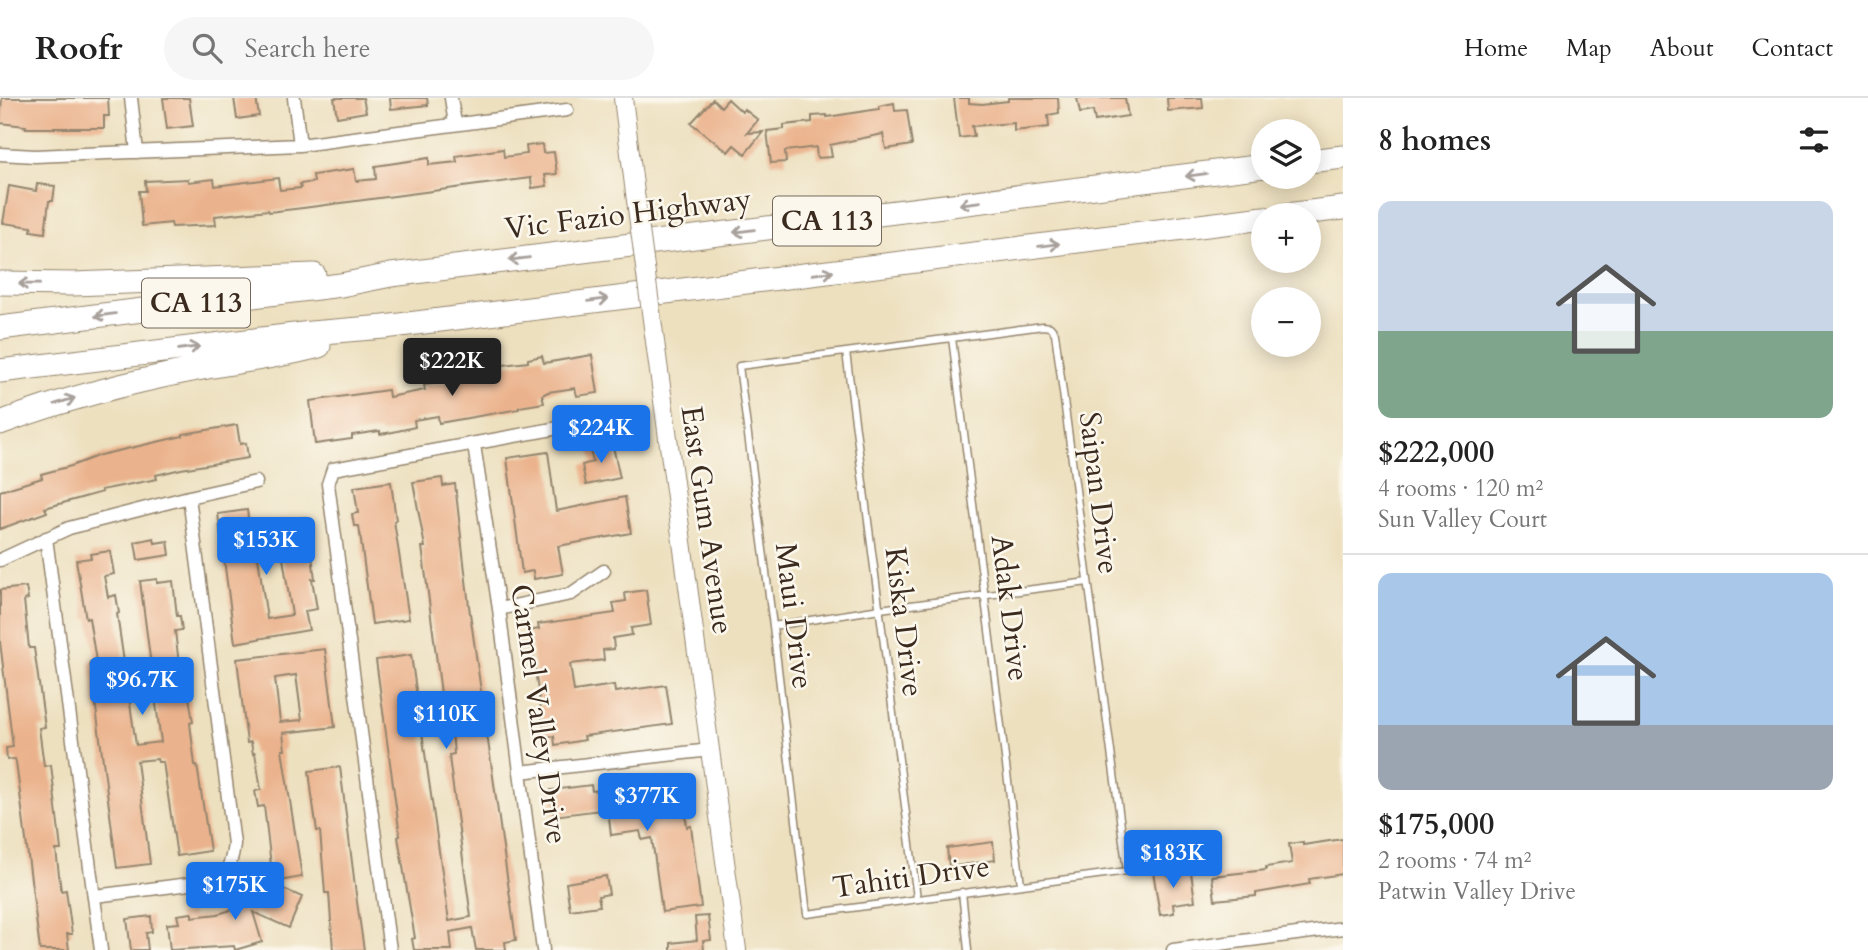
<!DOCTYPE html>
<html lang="en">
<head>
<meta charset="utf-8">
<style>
	body { margin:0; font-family:Cardo,serif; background:#f6f6f6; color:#222; height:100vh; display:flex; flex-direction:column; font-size:26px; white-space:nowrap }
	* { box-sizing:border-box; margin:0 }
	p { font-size:23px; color:#767676 }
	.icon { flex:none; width:38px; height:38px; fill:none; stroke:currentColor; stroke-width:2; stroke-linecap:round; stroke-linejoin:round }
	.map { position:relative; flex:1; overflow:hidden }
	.details { display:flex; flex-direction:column; background:#fff; width:525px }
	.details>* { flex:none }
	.fabs { position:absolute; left:1251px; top:21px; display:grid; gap:14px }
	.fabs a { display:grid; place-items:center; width:70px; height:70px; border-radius:50%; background:#fff; box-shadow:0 4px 18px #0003; font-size:35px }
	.price { position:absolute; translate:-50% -60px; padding:0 16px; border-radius:7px; background:#1a73e8; color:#fff; font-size:23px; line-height:46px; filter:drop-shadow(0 2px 4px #0008) }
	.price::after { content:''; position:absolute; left:50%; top:42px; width:21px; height:16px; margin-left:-10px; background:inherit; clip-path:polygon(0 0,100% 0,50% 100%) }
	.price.on { background:#222; color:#fff }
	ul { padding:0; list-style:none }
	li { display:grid; align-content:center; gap:14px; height:371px; padding:0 35px }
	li+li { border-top:2px solid #e0e0e0 }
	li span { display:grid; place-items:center; height:217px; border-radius:14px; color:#555 }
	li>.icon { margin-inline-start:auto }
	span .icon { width:126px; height:126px; fill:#fffc; stroke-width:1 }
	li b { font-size:30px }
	h2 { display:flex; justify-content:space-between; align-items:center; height:84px; padding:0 35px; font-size:30px }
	header { display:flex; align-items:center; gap:42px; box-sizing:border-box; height:98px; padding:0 35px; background:#fff; border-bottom:2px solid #e0e0e0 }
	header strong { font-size:33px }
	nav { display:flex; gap:38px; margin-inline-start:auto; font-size:24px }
	.search { width:490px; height:63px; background:#f6f6f6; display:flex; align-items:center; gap:18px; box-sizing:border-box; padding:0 24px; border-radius:38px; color:#767676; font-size:26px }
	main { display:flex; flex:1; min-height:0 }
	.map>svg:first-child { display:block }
</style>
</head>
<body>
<header>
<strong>Roofr</strong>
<div class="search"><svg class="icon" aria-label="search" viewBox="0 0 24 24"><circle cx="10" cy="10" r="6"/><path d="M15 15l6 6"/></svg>Search here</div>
<nav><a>Home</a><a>Map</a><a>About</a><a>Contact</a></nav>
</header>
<main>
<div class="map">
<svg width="1343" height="852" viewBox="0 0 1343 852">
	<rect width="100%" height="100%" fill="#fbf7ec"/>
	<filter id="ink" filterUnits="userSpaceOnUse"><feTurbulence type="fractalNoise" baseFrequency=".0143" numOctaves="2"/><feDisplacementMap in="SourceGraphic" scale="14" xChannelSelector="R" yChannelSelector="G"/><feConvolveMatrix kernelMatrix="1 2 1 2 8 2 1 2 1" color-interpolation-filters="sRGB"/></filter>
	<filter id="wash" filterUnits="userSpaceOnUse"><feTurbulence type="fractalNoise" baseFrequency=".00686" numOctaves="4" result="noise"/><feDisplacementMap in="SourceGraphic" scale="28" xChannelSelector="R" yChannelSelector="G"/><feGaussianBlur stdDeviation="1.57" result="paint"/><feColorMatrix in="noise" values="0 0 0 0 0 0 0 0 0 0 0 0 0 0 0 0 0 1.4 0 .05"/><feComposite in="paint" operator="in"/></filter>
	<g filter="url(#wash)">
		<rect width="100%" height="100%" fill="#ede0bf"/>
		<g id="blocks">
			<path fill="#ebb38d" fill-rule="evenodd" d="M2 0H108L109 18H104V30H25L26 28 0 25Z
				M163 0H189L193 28 167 31Z
				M234 0H256L259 18 237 21Z
				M334 0H363L366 14 337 19Z
				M390 0H427L428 7 391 11Z
				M954 0H969V5L982 6 1008 3V0H1058L1059 15 1048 17 1049 29 1014 33V25L972 28 974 38 959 40Z
				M1077 0H1125L1128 18 1095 23 1093 13 1080 15Z
				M1167 0H1202L1203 10 1168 13Z
				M713 1 721 9 728 1 742 14 744 11 758 22 747 35 763 34 745 56 734 47 728 54 691 25Z
				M894 5 895 13 907 12 912 47 886 51 883 36 830 47 832 59 817 60 816 49 785 53 786 64 771 65 767 33 784 31V27L812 24V18L827 17V19L879 11V8Z
				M542 46 543 55 554 54 557 76 545 77 547 88 532 90 531 80 303 110 269 114 268 112 215 118 216 127 172 129 171 125 142 128 139 93H146L145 83 188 81V84L214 81 215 88 278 80 280 92 301 90 300 86 314 84 313 77 354 71 356 83 376 81 375 68 429 60V67L457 64 456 58 503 51 504 59 527 56 526 48Z
				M37 86 55 88 53 103H49L45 135 31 133 32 129 3 125 9 88 36 93Z
				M592 257 598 295 577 298 575 290 548 294 542 297 544 305 519 309V311L439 325 438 318 414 322 415 329 393 334 380 336V333L352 337V341L315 346 310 303 388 292 389 299 425 292 424 287 454 283 453 278 486 272V269L528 264V261L542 258 544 265Z
				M237 327 240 346 246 345 248 360 181 371 156 377 157 381 101 392 102 394 45 410 47 414 0 431V393L42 380 41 376 71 368 100 357 183 338V336Z
				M612 344 620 380 586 387 582 367 593 364 589 349Z
				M548 354 556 413 625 399 631 435 558 448 563 476 534 481 533 473 522 475 507 360Z
				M442 380 443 388 455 386 469 508 516 842 505 844 506 852H476L472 830 450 834 452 852H414L412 841 415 840 398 739 400 738 376 562 411 557 449 823 471 819 450 667 449 657 454 656 452 633 446 634 422 449H425L413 384Z
				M391 384 396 422 394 423 409 521 372 526 359 428H354L352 416 358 415 354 389Z
				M247 412 251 440 255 439 267 521 292 517 277 422 307 419 315 481H312L317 511 305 513 309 532 235 545 218 416Z
				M154 440 155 445 168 443 170 457 138 462 135 444Z
				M110 453 114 476 104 478 108 499 116 497 119 515 117 516 136 647 161 644 140 483 157 481V485L173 483 177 518H180L182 532 175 533 180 574 185 573 193 624 190 625 195 667H197L210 753 177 758 163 664H158L157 661 137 663 150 766 117 770 90 564 96 563 89 520 86 521 76 462 91 460 90 456Z
				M26 489 28 501 24 502 29 550H34L45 629 39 630 44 668 51 667 61 752H56L61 793 66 792 72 836H67L69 852H40L16 664 15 661 7 662 6 650 13 649 0 544V492Z
				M646 492 651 527 631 530 632 537 613 540 614 551 603 552 604 562 570 566 574 593 614 587 615 594 666 587 672 626 584 638 585 642 555 647 554 638 545 639 529 533 539 531 538 526 615 515 613 505 626 503 625 495Z
				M325 551 335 629 283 635 285 652H282L302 779 273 784 264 708 258 709 255 693 261 692 255 655 253 656 251 644 247 645 237 561ZM296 577 302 622 280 624 275 580Z
				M340 669 357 804 364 852H333L329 795H325L320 733H317L313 705 309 673Z
				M591 687 592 693 632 688 633 694 656 690V694L682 691 687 729 691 728 701 809 662 814 652 740 642 742 640 733 611 737 608 711 554 718 551 692Z
				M1343 741V776L1309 781 1310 786 1256 795V798L1215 802 1212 778 1266 772V769L1292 765 1289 746 1303 744V747Z
				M993 744 995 762 949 769 947 750Z
				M1167 771V777L1191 774 1195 803 1173 806 1174 815 1160 817 1153 773Z
				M606 778 609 796 598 798 600 808 570 812 566 785Z
				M263 782 302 799 289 830 253 814 262 844 235 852 234 848 170 852 167 826 179 825 177 817 192 815V819L218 816 251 806V808Z
				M151 818 152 834 146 835 148 852H131L127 821Z
				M708 818 711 842 703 843 704 852H671V845L697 842 695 819Z"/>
		</g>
	</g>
	<g filter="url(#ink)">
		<use href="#blocks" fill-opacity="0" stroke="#94856e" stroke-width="2"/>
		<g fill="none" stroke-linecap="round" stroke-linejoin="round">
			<defs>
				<path id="lane" d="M1043 228 1050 229 1055 235 1127 773 807 816 773 528 739 268Z
					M952 240 1021 786
					M846 254 917 800
					M773 528 880 511 1088 484
					M962 794 968 852"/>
				<path id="street" d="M131 0 137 54
					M294 0 300 47
					M451 0 455 26
					M0 56 35 58 300 47 567 12
					M474 347 499 511 543 852
					M46 440 101 852
					M0 462 69 430 189 399 256 384
					M499 511 571 496 604 473
					M520 674 710 652
					M95 798 205 784C228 776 231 770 234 746L189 399
					M390 852 328 386 333 371 564 329
					M1173 852 1343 830"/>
				<path id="secondary" d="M623 0 635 95
					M656 251 737 852"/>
				<path id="highway" d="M1309 63 1343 59
					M1286 117 1343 110
					M0 185 73 186 314 177
					M0 230 341 187 391 177 1264 68
					M0 273 311 235 384 229 1264 120
					M0 325C64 301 130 284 197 271 238 263 280 259 319 248"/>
			</defs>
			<use href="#lane" stroke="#94856e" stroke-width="9"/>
			<use href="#street" stroke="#94856e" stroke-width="15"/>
			<use href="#secondary" stroke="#94856e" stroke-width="20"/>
			<use href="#highway" stroke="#94856e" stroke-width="25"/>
			<use href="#lane" stroke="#fff" stroke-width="6"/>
			<use href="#street" stroke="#fff" stroke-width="12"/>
			<use href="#secondary" stroke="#fff" stroke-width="18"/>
			<use href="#highway" stroke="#fff" stroke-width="23"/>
			<defs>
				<path id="secondary-bridge" d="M635 95 656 251"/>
			</defs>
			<use href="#secondary-bridge" stroke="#94856e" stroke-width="20" stroke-linecap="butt"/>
			<use href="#secondary-bridge" stroke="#fff" stroke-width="18"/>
		</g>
		<defs><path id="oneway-shaft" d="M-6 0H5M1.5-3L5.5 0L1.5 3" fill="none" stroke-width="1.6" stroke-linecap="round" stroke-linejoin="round" transform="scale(1.75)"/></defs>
		<g stroke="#a79f9a">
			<use href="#oneway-shaft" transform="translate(1196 77) rotate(173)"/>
			<use href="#oneway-shaft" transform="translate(970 105) rotate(173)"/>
			<use href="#oneway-shaft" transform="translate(744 133) rotate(173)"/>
			<use href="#oneway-shaft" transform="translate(1049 147) rotate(-7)"/>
			<use href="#oneway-shaft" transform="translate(519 161) rotate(173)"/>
			<use href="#oneway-shaft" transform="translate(823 175) rotate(-7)"/>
			<use href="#oneway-shaft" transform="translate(29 186) rotate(-179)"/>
			<use href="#oneway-shaft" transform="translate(598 202) rotate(-7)"/>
			<use href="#oneway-shaft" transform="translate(105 217) rotate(173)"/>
			<use href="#oneway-shaft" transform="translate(189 250) rotate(-7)"/>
			<use href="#oneway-shaft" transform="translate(65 303) rotate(-17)"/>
		</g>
	</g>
	<g text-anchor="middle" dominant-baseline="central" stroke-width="5" stroke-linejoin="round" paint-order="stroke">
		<g fill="#fbf7ec" stroke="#75685c" stroke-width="2">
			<rect x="773" y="98.5" width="108" height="49" rx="5"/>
			<rect x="142" y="180.5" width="108" height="49" rx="5"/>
		</g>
		<g font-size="28" font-weight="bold" fill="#3b2a1e">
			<text x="827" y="123">CA 113</text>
			<text x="196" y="205">CA 113</text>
		</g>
		<g font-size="30" fill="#3b2a1e" stroke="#fbf7ec">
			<text transform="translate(628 116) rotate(-7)">Vic Fazio Highway</text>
			<text transform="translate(1099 395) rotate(83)">Saipan Drive</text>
			<text transform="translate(707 422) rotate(82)">East Gum Avenue</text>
			<text transform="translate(1010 510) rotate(83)">Adak Drive</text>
			<text transform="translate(794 518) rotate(83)">Maui Drive</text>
			<text transform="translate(904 524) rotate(83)">Kiska Drive</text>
			<text transform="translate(539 616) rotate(82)">Carmel Valley Drive</text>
			<text transform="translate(911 779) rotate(-8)">Tahiti Drive</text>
		</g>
	</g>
</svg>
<div class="fabs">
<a><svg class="icon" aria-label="layers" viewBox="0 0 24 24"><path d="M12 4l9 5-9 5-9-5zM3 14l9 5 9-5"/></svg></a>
<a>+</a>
<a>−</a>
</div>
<b class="price on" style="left:452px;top:300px">$222K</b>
<b class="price" style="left:601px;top:367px">$224K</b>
<b class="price" style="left:266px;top:479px">$153K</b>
<b class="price" style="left:142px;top:619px">$96.7K</b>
<b class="price" style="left:446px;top:653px">$110K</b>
<b class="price" style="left:647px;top:735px">$377K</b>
<b class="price" style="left:1173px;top:792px">$183K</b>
<b class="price" style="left:235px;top:824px">$175K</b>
</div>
<section class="details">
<h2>8 homes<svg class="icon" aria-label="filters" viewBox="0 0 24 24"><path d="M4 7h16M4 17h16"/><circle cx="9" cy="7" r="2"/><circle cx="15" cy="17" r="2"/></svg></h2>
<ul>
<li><span style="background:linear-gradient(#c9d6e8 60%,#7fa58c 0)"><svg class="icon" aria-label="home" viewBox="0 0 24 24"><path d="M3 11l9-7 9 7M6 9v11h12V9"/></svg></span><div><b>$222,000</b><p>4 rooms · 120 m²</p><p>Sun Valley Court</p></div></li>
<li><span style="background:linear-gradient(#a9c7e8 70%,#9aa5b1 0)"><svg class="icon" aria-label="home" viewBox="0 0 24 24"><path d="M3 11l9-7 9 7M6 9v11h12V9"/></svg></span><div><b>$175,000</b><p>2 rooms · 74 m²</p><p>Patwin Valley Drive</p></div></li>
</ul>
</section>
</main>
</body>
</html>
